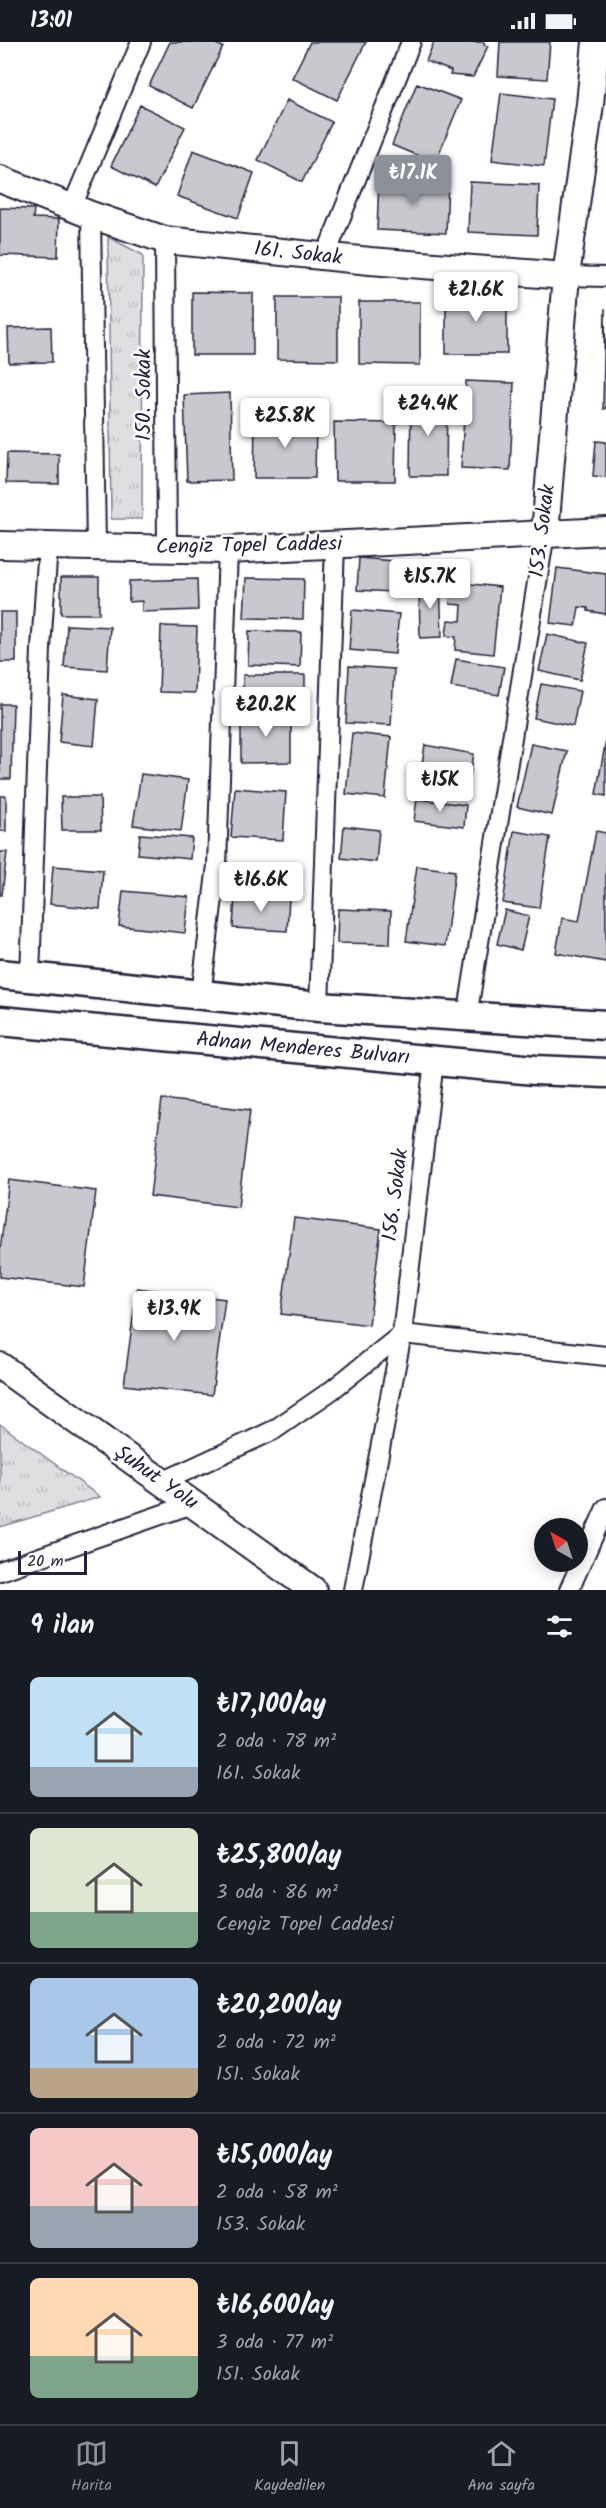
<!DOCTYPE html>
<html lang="tr">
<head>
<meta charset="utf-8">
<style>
	body { margin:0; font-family:Kalam,sans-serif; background:#20242c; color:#f1f3f6; height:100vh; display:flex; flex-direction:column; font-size:22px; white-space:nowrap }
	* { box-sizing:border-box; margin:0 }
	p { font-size:20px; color:#9ea1a6 }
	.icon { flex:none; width:33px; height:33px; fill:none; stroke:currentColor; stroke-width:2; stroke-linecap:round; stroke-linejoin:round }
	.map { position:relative; height:1548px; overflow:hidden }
	.drawer { display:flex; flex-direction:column; background:#171b24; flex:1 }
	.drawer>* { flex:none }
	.needle { width:39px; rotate:321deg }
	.controls { position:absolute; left:534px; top:1476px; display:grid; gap:12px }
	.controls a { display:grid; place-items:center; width:54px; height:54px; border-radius:50%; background:#171b24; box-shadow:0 3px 15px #0003; font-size:30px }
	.scale { position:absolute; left:18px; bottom:15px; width:69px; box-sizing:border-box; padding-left:6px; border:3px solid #22223b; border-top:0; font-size:16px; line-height:21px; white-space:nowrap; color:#22223b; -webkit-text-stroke:4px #fff; paint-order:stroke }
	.price { position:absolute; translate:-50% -51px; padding:0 14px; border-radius:6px; background:#fff; color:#222; font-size:20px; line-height:39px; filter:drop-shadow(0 2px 3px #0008) }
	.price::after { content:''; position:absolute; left:50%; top:36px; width:18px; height:14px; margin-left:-9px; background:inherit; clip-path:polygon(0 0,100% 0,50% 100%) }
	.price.active { background:#8c9099; color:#fff }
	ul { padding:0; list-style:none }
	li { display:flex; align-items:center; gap:18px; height:150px; padding:0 30px }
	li+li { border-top:2px solid #363941 }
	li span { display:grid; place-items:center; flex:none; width:168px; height:120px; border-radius:9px; color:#555 }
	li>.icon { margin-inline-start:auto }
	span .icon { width:72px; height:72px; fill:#fffc; stroke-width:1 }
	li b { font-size:26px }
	h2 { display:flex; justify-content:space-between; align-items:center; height:72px; padding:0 30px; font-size:26px }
	.status { display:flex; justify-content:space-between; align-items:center; height:42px; padding:0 30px; background:#171b24; direction:ltr }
	.status svg { height:16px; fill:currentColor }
	.dock { display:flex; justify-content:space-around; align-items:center; height:84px; border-top:2px solid #363941; background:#171b24; font-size:16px; color:#9ea1a6 }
	.dock a { display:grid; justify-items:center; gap:3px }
	.dock .active { color:#8c9099 }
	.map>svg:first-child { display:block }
</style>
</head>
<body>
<div class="status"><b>13:01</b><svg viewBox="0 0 49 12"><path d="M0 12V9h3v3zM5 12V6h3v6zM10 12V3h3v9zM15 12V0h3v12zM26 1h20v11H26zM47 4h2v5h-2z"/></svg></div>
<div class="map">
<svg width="606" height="1548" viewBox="0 0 606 1548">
	<defs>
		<pattern id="park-tufts" width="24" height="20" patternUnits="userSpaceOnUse" patternTransform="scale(1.5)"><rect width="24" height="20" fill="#dfdfe2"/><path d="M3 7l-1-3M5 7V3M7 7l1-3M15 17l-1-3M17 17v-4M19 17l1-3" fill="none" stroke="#bfbfc3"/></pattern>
	</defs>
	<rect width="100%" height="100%" fill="#fff"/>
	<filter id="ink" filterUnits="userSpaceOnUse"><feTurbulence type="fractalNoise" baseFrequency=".0167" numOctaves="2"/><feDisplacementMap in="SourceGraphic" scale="12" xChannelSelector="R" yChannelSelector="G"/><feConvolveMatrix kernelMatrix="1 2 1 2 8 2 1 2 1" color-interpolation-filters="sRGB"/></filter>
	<g filter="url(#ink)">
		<path fill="url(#park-tufts)" stroke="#80808e" stroke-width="1.5" d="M108 195 143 213 142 477H111Z
			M0 1382 100 1455 0 1485Z"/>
		<path fill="#c8c8cf" stroke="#22223b" stroke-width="1.5" d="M170 0H212L223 5 193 66 149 44Z
			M310 0H366L337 58 292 36Z
			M434 0H484V3L488 4 473 35 450 33 451 29 426 19Z
			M500 0H550L547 37 498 34Z
			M417 41 461 58 435 121 392 103Z
			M501 51 552 57 544 124 492 118Z
			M287 58 332 80 302 140 258 118Z
			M140 63 185 85 155 146 111 124Z
			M193 108 254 131 238 176 177 154Z
			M379 138 448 140 446 191 377 188Z
			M470 140 539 143 537 193 468 190Z
			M0 166 34 167 33 176 59 177 58 215 0 213Z
			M446 249 507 250V312H446Z
			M192 250 253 251V313H192Z
			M277 255H338V318L277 317Z
			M359 260H420V323L359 322Z
			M605 266 606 366 603 367Z
			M51 285 52 320 9 321 8 286Z
			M466 339 514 341 510 428 461 426Z
			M230 351 232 438 187 439 184 353Z
			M411 356 447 357 446 434H410Z
			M255 378H316L315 436H254Z
			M334 380 396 381 395 439H335Z
			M596 399 606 400V435L593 434Z
			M7 411 59 412V442L6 441Z
			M359 516 394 519 392 550 357 548Z
			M557 526 606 532V572L588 569V566L579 565 576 584 550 581Z
			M61 535H99V572H61Z
			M246 536 304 537 303 577 244 576Z
			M197 537 198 568 142 570V559L129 560V539Z
			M440 539 442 595 420 596 419 540Z
			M452 540 500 545 493 612 455 608 456 595 446 594 448 578 461 579 462 563 450 562Z
			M352 568 399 572 395 612 349 608Z
			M0 570H16V620H0Z
			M67 583 110 585 107 628 64 625Z
			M161 584 197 585 195 651 159 650Z
			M249 589 301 590 300 625 248 623Z
			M547 592 588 601 580 638 539 629Z
			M456 617 504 625 499 653 451 645Z
			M349 624 394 627 391 683 346 681Z
			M243 633H305V654H243Z
			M541 642 580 649 573 684 534 676Z
			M63 653 98 657 94 704 59 700Z
			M0 662H13L11 737H0Z
			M291 670V720L241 721V671Z
			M352 691 391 695 385 756 346 752Z
			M606 698V754L596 752Z
			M531 702 567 709 552 773 517 765Z
			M425 703 474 712 468 745 420 737Z
			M141 732 188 738 181 789 133 783Z
			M235 746 286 750 283 798 231 795Z
			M0 754H6V789H0Z
			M61 755H100L101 788H62Z
			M417 757 466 763 464 785 414 779Z
			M344 784 379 788 376 820 341 816Z
			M514 789 550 795 539 866 503 861Z
			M596 789 606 791V920L556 911 562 876 579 879Z
			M140 792 192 796 190 817 138 812Z
			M0 810H7L2 853H0Z
			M53 824 103 828 100 867 50 862Z
			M417 824 455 829 445 904 406 899Z
			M123 849 189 855 185 891 119 884Z
			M235 853 289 856 287 889 233 886Z
			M338 867 391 869 390 902 337 901Z
			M505 868 529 874 521 908 497 902Z
			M162 1057 250 1068 238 1165 150 1154Z
			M9 1138 96 1149 84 1245 0 1235V1208Z
			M294 1176 381 1187 369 1283 281 1272Z
			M137 1246 225 1257 212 1353 124 1343Z"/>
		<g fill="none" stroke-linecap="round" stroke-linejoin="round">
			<defs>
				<path id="street" d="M72 165 141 0
					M91 173 96 505
					M165 198 167 506
					M325 215 411 0
					M566 234 606 235
					M30 936 41 606 48 504
					M201 953 217 823 228 508
					M319 965 335 502
					M467 975 545 491
					M160 1441 274 1388 332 1348 402 1292 606 1314
					M0 1529 192 1462
					M353 1548 402 1292 434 1019
					M569 1548 606 1466"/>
				<path id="secondary" d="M0 137 91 173 165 198 370 219 566 234
					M545 491 566 234 590 62 596 0
					M0 503 228 508 606 489
					M0 1324 313 1548"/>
				<path id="primary" d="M0 932 319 965 606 983
					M0 979 535 1028 606 1031"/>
			</defs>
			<use href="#street" stroke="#22223b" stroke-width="22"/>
			<use href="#secondary" stroke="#22223b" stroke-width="30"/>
			<use href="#primary" stroke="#22223b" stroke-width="33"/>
			<use href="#street" stroke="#fff" stroke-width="18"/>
			<use href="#secondary" stroke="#fff" stroke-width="26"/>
			<use href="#primary" stroke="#fff" stroke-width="28"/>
		</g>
	</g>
	<g text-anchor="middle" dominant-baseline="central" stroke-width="5" stroke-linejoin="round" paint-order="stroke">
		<g font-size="21" fill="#22223b" stroke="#fff">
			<text transform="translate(298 212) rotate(6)">161. Sokak</text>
			<text transform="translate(144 353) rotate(-90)">150. Sokak</text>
			<text transform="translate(543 489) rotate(-83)">153. Sokak</text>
			<text transform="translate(249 504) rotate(-1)">Cengiz Topel Caddesi</text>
			<text transform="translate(303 1007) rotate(5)">Adnan Menderes Bulvarı</text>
			<text transform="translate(396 1153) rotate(-83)">156. Sokak</text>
			<text transform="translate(156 1436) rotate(35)">Şuhut Yolu</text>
		</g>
	</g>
</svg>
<div class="controls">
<a><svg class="needle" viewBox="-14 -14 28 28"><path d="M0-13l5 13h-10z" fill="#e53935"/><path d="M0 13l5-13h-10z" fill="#9ea1a6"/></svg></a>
</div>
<div class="scale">20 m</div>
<b class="price active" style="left:413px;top:164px">₺17.1K</b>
<b class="price" style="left:476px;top:281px">₺21.6K</b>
<b class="price" style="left:428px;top:395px">₺24.4K</b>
<b class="price" style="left:285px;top:407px">₺25.8K</b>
<b class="price" style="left:430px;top:568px">₺15.7K</b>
<b class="price" style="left:266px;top:696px">₺20.2K</b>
<b class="price" style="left:440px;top:771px">₺15K</b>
<b class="price" style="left:261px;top:871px">₺16.6K</b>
<b class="price" style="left:174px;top:1300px">₺13.9K</b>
</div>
<section class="drawer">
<h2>9 ilan<svg class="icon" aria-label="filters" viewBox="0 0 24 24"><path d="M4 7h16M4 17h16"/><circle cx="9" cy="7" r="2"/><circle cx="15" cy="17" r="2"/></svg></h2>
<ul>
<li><span style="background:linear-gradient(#bfe0f5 75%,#9aa5b1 0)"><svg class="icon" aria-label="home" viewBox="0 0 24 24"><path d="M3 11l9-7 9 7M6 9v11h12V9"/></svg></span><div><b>₺17,100/ay</b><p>2 oda · 78 m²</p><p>161. Sokak</p></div></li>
<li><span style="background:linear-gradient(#dfe7d0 70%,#7fa58c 0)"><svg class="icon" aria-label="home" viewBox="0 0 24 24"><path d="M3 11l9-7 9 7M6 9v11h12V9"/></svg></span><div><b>₺25,800/ay</b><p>3 oda · 86 m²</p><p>Cengiz Topel Caddesi</p></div></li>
<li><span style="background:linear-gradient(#a9c7e8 75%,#b9a48a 0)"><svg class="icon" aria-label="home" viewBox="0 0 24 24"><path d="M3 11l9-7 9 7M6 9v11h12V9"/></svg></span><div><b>₺20,200/ay</b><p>2 oda · 72 m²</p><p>151. Sokak</p></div></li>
<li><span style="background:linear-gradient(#f6c9c9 65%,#9aa5b1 0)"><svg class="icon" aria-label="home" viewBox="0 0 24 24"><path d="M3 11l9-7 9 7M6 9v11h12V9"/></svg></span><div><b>₺15,000/ay</b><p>2 oda · 58 m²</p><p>153. Sokak</p></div></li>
<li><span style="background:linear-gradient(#ffd9b3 65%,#7fa58c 0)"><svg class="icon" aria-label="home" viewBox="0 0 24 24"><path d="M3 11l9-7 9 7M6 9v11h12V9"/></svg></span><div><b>₺16,600/ay</b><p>3 oda · 77 m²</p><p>151. Sokak</p></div></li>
</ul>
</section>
<nav class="dock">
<a class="active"><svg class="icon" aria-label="map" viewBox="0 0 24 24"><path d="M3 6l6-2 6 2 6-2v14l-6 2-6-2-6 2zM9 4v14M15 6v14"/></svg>Harita</a>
<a><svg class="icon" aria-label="saved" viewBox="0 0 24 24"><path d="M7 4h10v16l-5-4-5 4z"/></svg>Kaydedilen</a>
<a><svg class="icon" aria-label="home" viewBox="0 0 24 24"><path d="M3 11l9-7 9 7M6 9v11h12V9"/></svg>Ana sayfa</a>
</nav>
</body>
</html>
